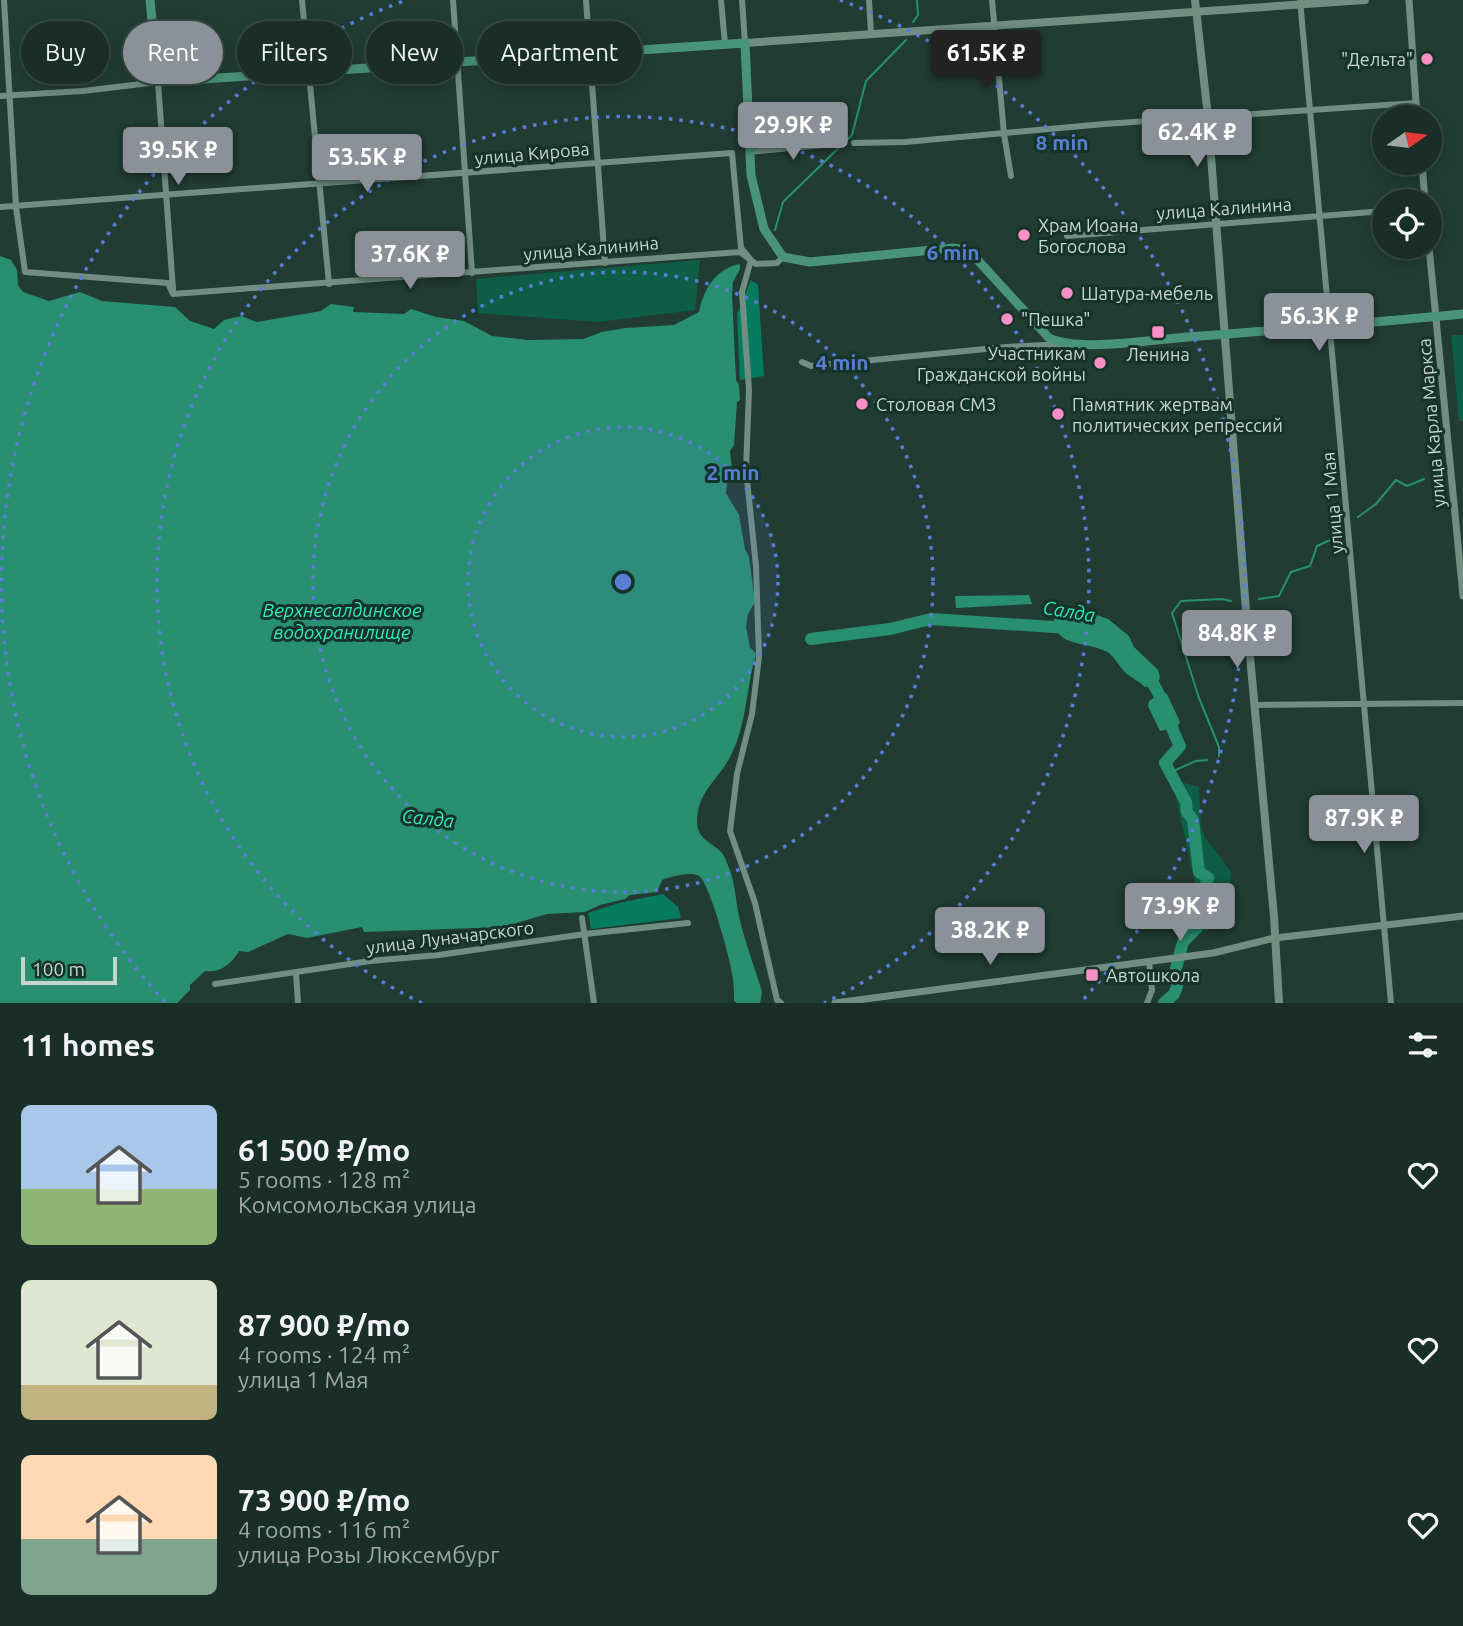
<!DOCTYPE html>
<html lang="en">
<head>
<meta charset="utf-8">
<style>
	body { margin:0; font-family:Ubuntu,sans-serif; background:#263a32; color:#f1f3f6; height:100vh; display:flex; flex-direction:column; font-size:26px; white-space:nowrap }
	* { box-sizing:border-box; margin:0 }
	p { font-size:23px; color:#9fa8a7 }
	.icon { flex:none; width:38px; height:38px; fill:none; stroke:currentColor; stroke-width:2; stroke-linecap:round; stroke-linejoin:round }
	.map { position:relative; height:1003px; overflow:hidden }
	.panel { display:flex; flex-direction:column; background:#192e26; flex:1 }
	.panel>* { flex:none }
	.banner { position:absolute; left:21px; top:21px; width:700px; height:63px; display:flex; gap:14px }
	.needle { width:46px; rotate:76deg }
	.controls { position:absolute; left:1372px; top:105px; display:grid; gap:14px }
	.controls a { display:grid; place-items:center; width:70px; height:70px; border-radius:50%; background:#192e26; box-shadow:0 4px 18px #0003,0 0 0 2px #374a43; font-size:35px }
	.scale { position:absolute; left:21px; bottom:18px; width:96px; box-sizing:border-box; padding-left:7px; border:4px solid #c6d6cf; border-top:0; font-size:19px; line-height:24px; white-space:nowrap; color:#c6d6cf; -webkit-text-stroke:5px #163329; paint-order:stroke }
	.price { position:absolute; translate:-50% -60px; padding:0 16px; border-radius:7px; background:#8c9099; color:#fff; font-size:23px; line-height:46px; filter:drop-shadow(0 2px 4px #0008) }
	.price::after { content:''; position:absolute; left:50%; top:42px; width:21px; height:16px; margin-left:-10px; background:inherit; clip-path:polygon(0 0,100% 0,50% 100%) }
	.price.selected { background:#222; color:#fff }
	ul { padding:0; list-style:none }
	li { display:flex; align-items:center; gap:21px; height:175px; padding:0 21px }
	li span { display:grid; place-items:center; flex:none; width:196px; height:140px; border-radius:10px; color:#555 }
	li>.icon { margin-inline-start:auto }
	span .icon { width:84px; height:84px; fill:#fffc; stroke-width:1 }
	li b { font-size:30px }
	h2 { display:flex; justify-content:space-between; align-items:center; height:84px; padding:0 21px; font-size:30px }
	.chip { padding:0 24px; border-radius:32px; background:#192e26; box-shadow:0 4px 18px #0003,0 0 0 2px #374a43; font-size:24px; line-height:63px }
	.chip.selected { background:#8c9099; color:#fff }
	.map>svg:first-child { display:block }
</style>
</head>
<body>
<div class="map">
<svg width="1463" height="1003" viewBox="0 0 1463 1003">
	<rect width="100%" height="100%" fill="#213d33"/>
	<path fill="#0d5d47" d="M700 260 695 310 598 322 478 313 476 279Z
		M1451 335H1463V421H1459Z
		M1185 783 1199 787 1201 826 1205 837 1231 872C1230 886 1220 918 1210 929 1203 937 1193 934 1184 931L1187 921 1196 909V887L1174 789Z"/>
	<path fill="#057c5f" d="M751 280 758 285 764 376 740 380 737 314Z
		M663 894 678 907 681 918 591 929 588 913 619 903Z"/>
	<path fill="#288f70" d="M0 256 11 260 17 270 18 285 23 292 49 301 80 292 102 301 175 307 190 321 214 329 224 320 241 316 257 322 321 311 331 304 354 307 353 312 404 314 411 309 436 317 464 321 492 336 527 340 583 339 602 332 626 328 674 325 699 312C704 289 715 269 740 264V269L733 282 732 295 736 380 739 385 740 400 737 402 734 445 730 451 732 469 728 474 726 493 739 515 745 549 749 557 755 602 748 614 746 627 750 647 756 654C746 687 747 726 730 757 718 780 697 792 697 822 697 838 710 842 719 850 723 853 726 859 727 863 736 882 735 901 740 921 746 945 755 968 762 992L760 1003H737L734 1001C734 992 734 982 732 973 730 958 709 882 699 876 691 871 670 877 662 880L657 892 630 895 625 899 600 905 585 912 547 914 503 927 364 932 362 927 307 938 288 934 248 952 239 951C231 964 221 973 205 971L190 985V990L177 1003H0Z
		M1029 595 1032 604 956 608 955 596Z
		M1080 609 1108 619 1129 636 1134 647 1158 670 1160 677 1157 685 1145 687C1139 681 1133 679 1127 674 1120 668 1116 659 1109 653 1091 641 1052 648 1054 618Z
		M1163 692 1167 694 1180 722 1177 727 1160 731 1148 706 1149 701Z"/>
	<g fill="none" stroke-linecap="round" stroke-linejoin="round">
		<path stroke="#288f70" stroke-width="2" d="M913 22 918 15 917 0
			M775 230 783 202 852 135 866 81 906 40
			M1358 517 1376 504 1396 480 1407 486 1424 479
			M1259 599 1279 596 1291 572 1310 566 1317 546 1341 535
			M1219 756V747L1199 698 1172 613 1181 601 1222 599 1231 601
			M1171 772 1196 761 1207 760"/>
		<path stroke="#288f70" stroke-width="12" d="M811 639 890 629 931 619 1068 628
			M1146 675C1162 690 1168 724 1180 746L1165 763 1186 802 1187 812 1193 820 1199 872 1208 878 1200 900 1205 909 1204 920 1183 942 1175 972 1177 987 1174 994 1164 1003"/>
		<path stroke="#708f82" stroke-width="6" d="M4 0 16 207 25 272 168 283 173 294 740 252 756 264 777 263 783 257
			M302 0 329 284
			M453 0 472 273
			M586 0 605 263
			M721 0 725 44
			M742 0 745 43
			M869 0 871 33
			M992 0 1004 134 1011 176
			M1300 0 1391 1003
			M0 96 83 91 158 82 173 289
			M854 143 905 142 1104 124 1416 103
			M749 152 834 144
			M0 207 732 153 741 248 751 260 742 292 749 390 746 470 756 566 759 657 752 714 737 774 730 831 755 903 777 1000 781 1003
			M1067 236 1384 211
			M802 362 811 366 1006 347 1063 344
			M1255 705 1463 703
			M582 918 594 1003
			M296 973 298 1003
			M215 984 370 961 439 955 585 934 688 923
			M1147 1003 1152 990 1149 961"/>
		<path stroke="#708f82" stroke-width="7" d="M1409 0 1417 117
			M1422 163 1425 201
			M1429 247 1463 596
			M835 1003 1213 953 1275 938 1463 916"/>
		<path stroke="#708f82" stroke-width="8" d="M1195 0 1208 117 1247 624 1274 917 1279 1003
			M745 43 1365 0"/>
		<path stroke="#49937b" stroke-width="9" d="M150 0 158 82 745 43 751 175 764 229 783 257 810 262 953 248 966 250 973 255 1049 338C1081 352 1150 340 1187 337 1279 330 1371 323 1463 314"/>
	</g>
	<circle cx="623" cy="582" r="155" fill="#587ed5" fill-opacity=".12"/>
	<g fill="none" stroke="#587ed5" stroke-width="3.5" stroke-dasharray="3.5 7">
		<circle cx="623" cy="582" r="155"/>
		<circle cx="623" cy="582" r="310"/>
		<path d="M422 1003A466 466 0 1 1 824 1003"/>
		<path d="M165 1002A621 621 0 0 1 406 0M840 0A621 621 0 0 1 1081 1002"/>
	</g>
	<g fill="#fa8fc7" stroke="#163329" stroke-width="2.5">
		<circle cx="1427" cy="59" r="7"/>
		<circle cx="1024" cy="235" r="7"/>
		<circle cx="1067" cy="293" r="7"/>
		<circle cx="1007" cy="319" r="7"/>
		<rect x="1151" y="325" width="14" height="14" rx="3.5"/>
		<circle cx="1100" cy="363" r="7"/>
		<circle cx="862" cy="404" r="7"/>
		<circle cx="1058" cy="414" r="7"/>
		<rect x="1085" y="968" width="14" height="14" rx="3.5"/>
	</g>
	<g text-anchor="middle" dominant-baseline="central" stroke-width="6" stroke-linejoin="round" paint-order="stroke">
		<g font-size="18" fill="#c6d6cf" stroke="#163329" text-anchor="start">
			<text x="1413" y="59" text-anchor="end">"Дельта"</text>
			<text x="1038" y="225">Храм Иоана<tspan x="1038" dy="21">Богослова</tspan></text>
			<text x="1081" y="293">Шатура-мебель</text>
			<text x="1021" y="319">"Пешка"</text>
			<text x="1086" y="353" text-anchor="end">Участникам<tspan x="1086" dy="21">Гражданской войны</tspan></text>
			<text x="1158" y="354" text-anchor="middle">Ленина</text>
			<text x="876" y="404">Столовая СМЗ</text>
			<text x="1072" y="404">Памятник жертвам<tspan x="1072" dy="21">политических репрессий</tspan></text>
			<text x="1106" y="975">Автошкола</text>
		</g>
		<g font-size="18" fill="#c6d6cf" stroke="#163329">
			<text transform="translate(532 153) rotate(-5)">улица Кирова</text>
			<text transform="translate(1224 208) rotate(-4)">улица Калинина</text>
			<text transform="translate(591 248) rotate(-5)">улица Калинина</text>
			<text transform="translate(1431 423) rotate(-95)">улица Карла Маркса</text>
			<text transform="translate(1332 503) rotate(-95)">улица 1 Мая</text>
			<text transform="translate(450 937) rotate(-7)">улица Луначарского</text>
		</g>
		<g font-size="19" font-style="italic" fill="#32ecb9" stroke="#163329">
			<text x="342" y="610">Верхнесалдинское<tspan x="342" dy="22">водохранилище</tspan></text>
			<text transform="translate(1069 611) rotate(9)">Салда</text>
			<text transform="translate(428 818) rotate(6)">Салда</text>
		</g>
	</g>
	<circle cx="623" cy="582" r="10" fill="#587ed5" stroke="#163329" stroke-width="3.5"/>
	<g font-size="21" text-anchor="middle" font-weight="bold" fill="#587ed5" stroke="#163329" stroke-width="6" stroke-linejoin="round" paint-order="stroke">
		<text x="1062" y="150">8 min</text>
		<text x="953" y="260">6 min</text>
		<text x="842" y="370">4 min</text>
		<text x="733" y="480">2 min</text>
	</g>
</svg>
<div class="controls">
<a><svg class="needle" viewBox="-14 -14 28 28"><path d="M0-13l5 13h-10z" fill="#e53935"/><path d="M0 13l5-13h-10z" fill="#9fa8a7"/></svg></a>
<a><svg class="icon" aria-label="locate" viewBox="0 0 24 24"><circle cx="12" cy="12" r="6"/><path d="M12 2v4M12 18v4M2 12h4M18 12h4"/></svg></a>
</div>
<div class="scale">100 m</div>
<b class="price selected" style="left:986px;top:90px">61.5K ₽</b>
<b class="price" style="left:793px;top:162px">29.9K ₽</b>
<b class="price" style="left:1197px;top:169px">62.4K ₽</b>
<b class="price" style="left:178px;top:187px">39.5K ₽</b>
<b class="price" style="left:367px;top:194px">53.5K ₽</b>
<b class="price" style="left:410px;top:291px">37.6K ₽</b>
<b class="price" style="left:1319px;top:353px">56.3K ₽</b>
<b class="price" style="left:1237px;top:670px">84.8K ₽</b>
<b class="price" style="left:1364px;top:855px">87.9K ₽</b>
<b class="price" style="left:1180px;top:943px">73.9K ₽</b>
<b class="price" style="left:990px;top:967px">38.2K ₽</b>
<div class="banner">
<a class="chip">Buy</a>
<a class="chip selected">Rent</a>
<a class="chip">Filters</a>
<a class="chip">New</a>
<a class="chip">Apartment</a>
</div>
</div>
<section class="panel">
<h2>11 homes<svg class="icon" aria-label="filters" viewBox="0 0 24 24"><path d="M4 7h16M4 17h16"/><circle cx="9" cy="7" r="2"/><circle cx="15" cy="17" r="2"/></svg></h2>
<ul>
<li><span style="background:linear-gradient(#a9c7e8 60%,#8fb573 0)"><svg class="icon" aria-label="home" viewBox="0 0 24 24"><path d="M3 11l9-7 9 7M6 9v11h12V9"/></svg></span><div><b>61 500 ₽/mo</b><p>5 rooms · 128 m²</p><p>Комсомольская улица</p></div><svg class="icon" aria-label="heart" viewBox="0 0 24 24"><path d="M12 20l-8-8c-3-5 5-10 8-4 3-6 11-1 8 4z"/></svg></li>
<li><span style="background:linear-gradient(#dfe7d0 75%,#c2b280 0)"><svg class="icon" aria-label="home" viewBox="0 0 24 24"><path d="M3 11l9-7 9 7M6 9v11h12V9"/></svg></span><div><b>87 900 ₽/mo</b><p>4 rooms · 124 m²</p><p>улица 1 Мая</p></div><svg class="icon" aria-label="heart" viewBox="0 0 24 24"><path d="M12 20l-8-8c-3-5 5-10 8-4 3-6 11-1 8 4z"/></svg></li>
<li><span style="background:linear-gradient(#ffd9b3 60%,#7fa58c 0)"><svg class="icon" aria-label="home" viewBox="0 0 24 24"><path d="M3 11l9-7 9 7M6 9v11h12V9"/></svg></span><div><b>73 900 ₽/mo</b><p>4 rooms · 116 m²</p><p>улица Розы Люксембург</p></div><svg class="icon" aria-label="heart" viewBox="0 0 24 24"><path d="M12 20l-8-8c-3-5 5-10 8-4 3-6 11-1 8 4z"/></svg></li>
</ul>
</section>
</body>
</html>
